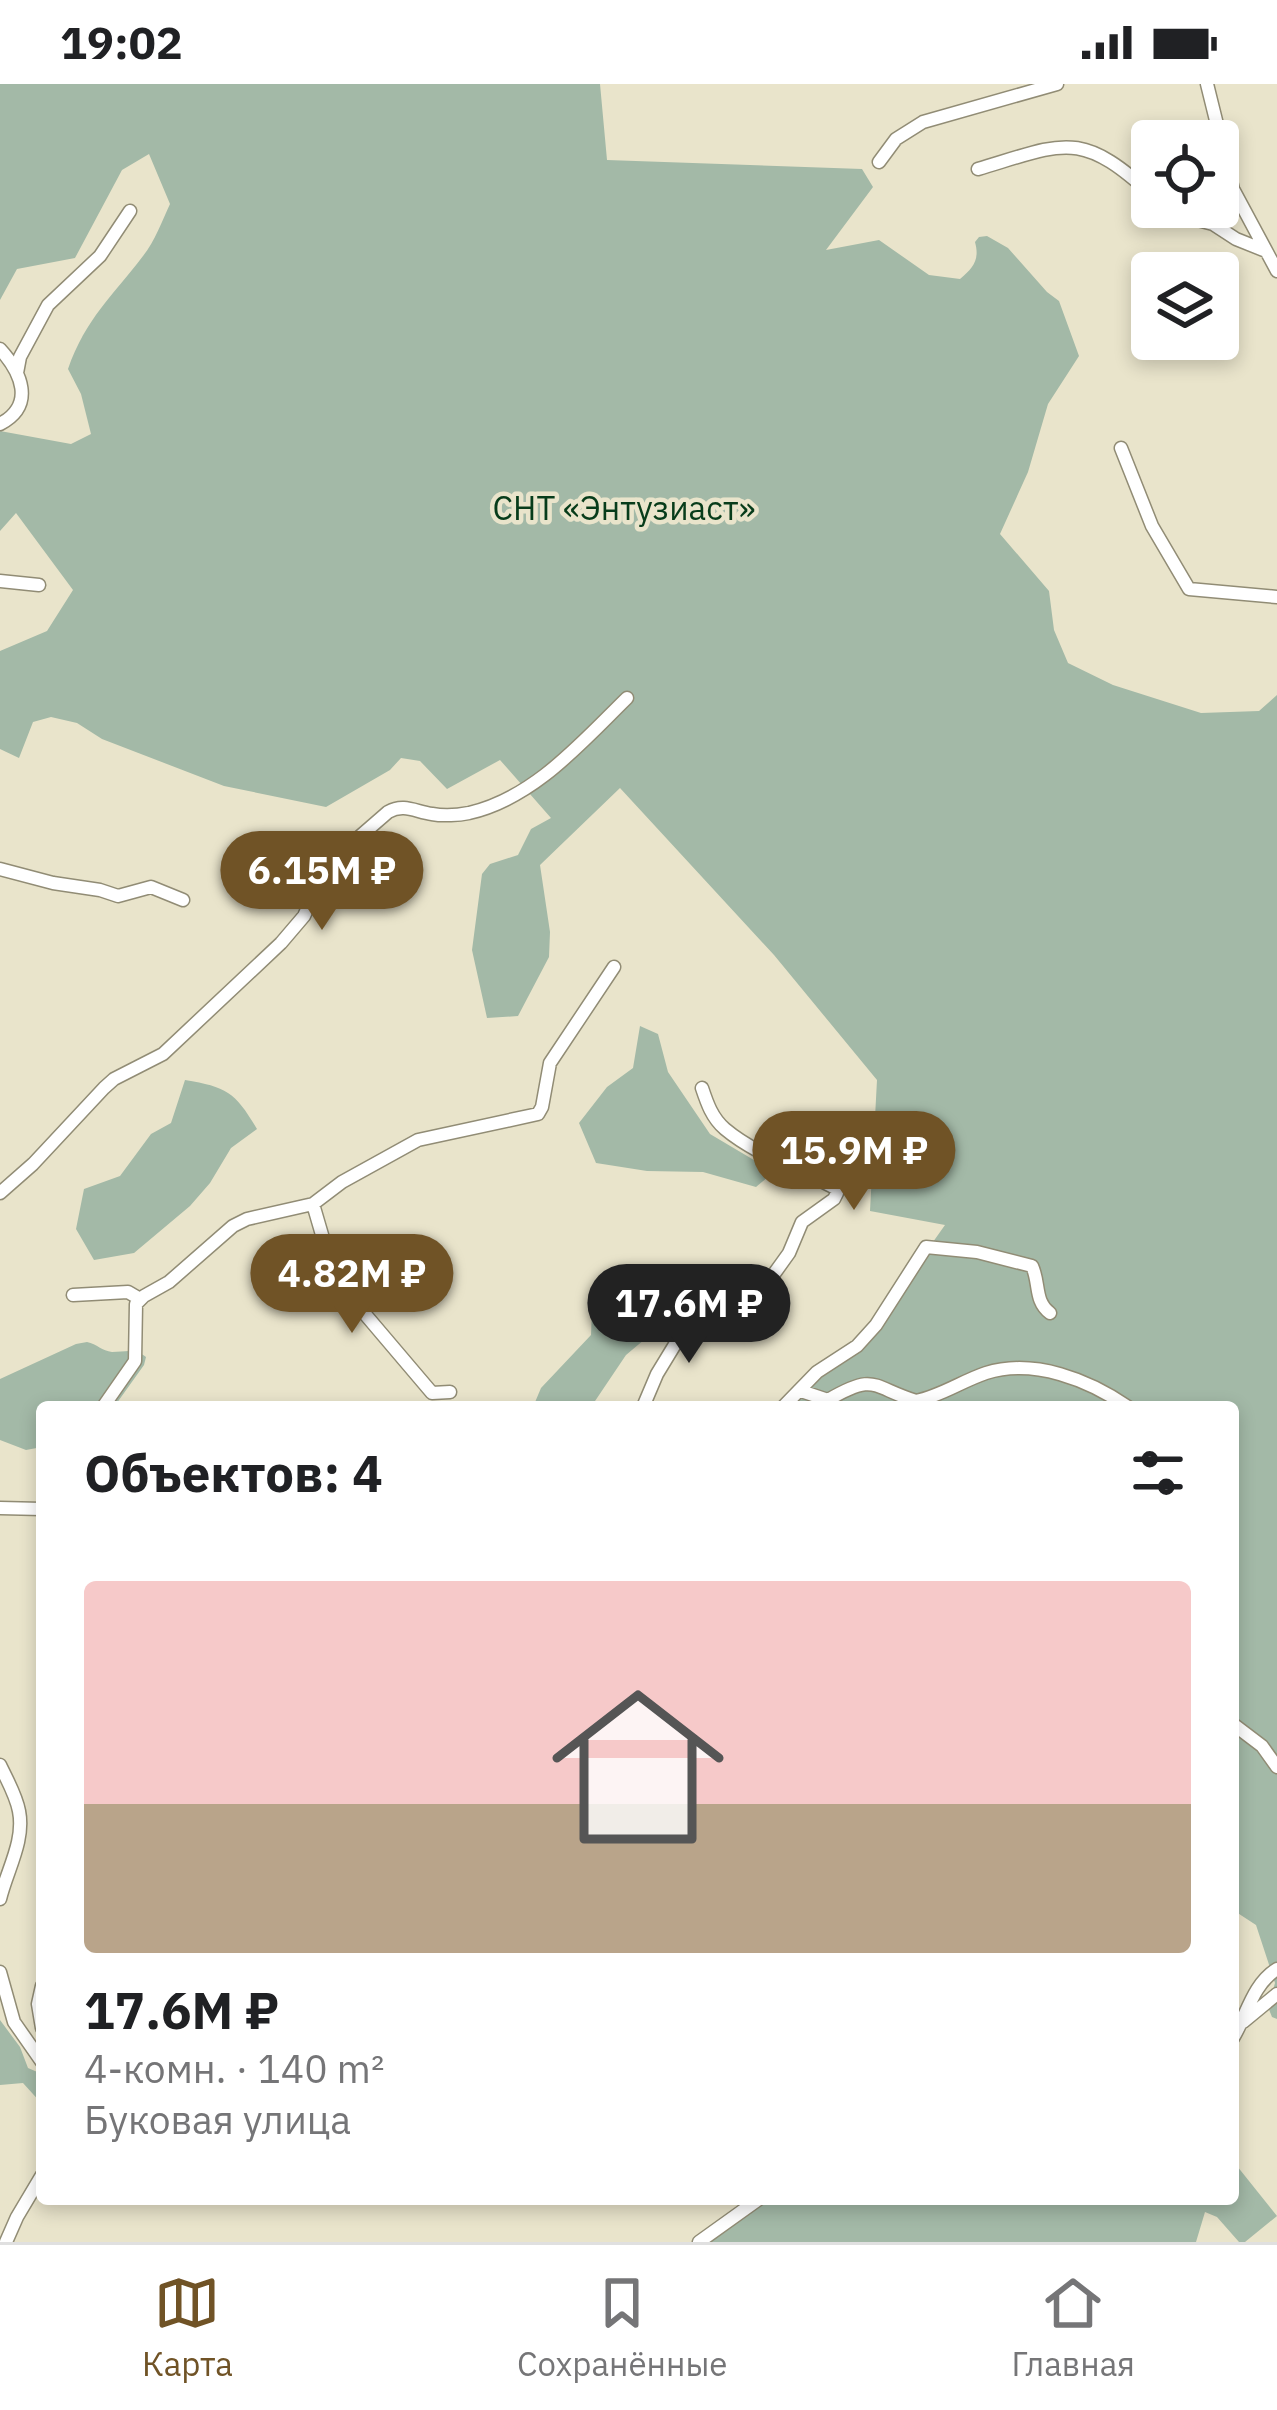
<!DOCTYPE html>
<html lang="ru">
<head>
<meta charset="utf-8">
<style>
	body { margin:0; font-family:"IBM Plex Sans",sans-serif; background:#f2f2f2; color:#202124; height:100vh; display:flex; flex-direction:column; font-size:45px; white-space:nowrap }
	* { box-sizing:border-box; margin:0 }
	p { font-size:39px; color:#757577 }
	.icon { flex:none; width:66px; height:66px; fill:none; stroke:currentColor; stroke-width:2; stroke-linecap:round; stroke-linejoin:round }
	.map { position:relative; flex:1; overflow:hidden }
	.sheet { position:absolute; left:36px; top:1317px; width:1203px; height:804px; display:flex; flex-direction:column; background:#fff; border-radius:12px; box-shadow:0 6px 18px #0003 }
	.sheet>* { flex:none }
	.tools { position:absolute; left:1131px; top:36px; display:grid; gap:24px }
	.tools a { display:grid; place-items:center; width:108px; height:108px; border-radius:12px; background:#fff; box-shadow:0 6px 18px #0003; font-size:60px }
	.price { position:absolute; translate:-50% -102px; padding:0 27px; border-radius:42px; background:#705326; color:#fff; font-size:39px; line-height:78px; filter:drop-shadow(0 3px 6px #0008) }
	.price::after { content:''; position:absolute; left:50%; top:72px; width:36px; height:27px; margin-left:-18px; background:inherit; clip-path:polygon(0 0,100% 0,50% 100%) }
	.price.active { background:#222; color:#fff }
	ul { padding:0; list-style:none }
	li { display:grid; align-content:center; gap:24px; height:636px; padding:0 48px }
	li span { display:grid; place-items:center; height:372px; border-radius:12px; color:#555 }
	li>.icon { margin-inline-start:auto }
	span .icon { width:216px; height:216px; fill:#fffc; stroke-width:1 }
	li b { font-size:51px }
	h2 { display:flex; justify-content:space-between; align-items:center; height:144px; padding:0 48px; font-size:51px }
	.status { display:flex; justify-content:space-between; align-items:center; height:84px; padding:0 60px; background:#fff; direction:ltr }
	.status svg { height:33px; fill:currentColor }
	.menu { display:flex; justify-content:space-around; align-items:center; height:168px; border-top:3px solid #e0e0e0; background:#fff; font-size:33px; color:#757577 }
	.menu a { display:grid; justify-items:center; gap:6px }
	.menu .active { color:#705326 }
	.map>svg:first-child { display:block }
</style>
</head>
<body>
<div class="status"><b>19:02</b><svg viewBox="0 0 49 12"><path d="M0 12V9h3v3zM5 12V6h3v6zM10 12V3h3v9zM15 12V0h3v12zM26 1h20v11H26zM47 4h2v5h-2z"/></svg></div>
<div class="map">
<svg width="1277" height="2158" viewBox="0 0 1277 2158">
	<rect width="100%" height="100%" fill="#e9e4cb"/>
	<path fill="#a3b9a7" d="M0 0H600L607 76 862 85 873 103 826 166 879 156 929 191 960 195C973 184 980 176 975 158L979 153 987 152 1008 164 1047 208 1059 217 1079 272 1048 320 1028 388 1000 450 1049 507 1054 546 1068 579 1113 601 1201 629 1259 627 1277 611V1935L1272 1933 1268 1923 1275 1899 1256 1841 1233 1826V1323H780L858 1264 945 1141 870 1127 877 996 774 871 620 704 540 781 550 848 549 873 518 932 487 934 472 866 482 790 490 780 518 771 531 745 551 734 500 676 447 705 420 677 401 674 390 686 326 723 224 702 102 655 77 639 51 633 33 638 19 674 0 665V567L47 547 73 506 16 429 0 447V347L71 360 91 350 81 310 68 285C86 234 112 213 143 172 155 157 162 137 170 120L149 70 122 86 75 174 17 185 0 216Z
		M640 942 658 950 668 988 710 1050 774 1088 756 1103 703 1088 647 1087 596 1079 579 1039 607 1003 633 984Z
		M185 996C227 1003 235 1008 257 1045L231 1064 210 1099 190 1122 134 1169 94 1176 76 1145 84 1105 120 1092 151 1050 171 1039Z
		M627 1213 680 1224 664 1247 657 1245 626 1271 591 1323H533L541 1304 591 1251 592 1225 604 1216Z
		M87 1258C97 1260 102 1267 112 1268 126 1268 134 1264 146 1273L144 1281 114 1323H42V1363L26 1366 0 1356V1295L76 1260Z
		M0 1936 20 1963 28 1984 42 1990V2020L23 1999 0 2001Z
		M1233 2077 1277 2132 1245 2158H1239L1217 2133 1205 2128 1196 2158H708L768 2115H1233Z"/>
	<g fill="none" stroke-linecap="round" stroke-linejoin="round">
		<defs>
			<path id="minor" d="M1207 0 1233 105 1277 187
				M879 78 896 55 923 38 1057 0
				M978 85C1065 59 1080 45 1152 111
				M1169 123 1186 133 1213 140 1236 155 1266 167
				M0 265C21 288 36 321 0 340
				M17 289 20 273 48 221 100 172 130 127
				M1121 364 1152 442 1189 505 1277 513
				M0 497 39 501
				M0 785 53 799 100 806 118 812 151 803 183 816
				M0 1109 33 1080 104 1004 114 995 163 970 281 859 304 832 327 781 388 728C404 719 416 728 432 730 443 732 459 731 469 729 534 714 581 659 627 614
				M313 1120 332 1185 342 1203 432 1309 450 1308
				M73 1211 128 1208 140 1215
				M801 1307 828 1316C876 1288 871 1303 916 1317 941 1312 962 1297 986 1289 1034 1274 1089 1296 1128 1323
				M103 1323 135 1277 136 1220 144 1212 169 1198 233 1142 247 1135 313 1120 342 1098 418 1056 538 1030 542 1023 550 979 614 883
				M643 1323 657 1290 699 1221 745 1215 761 1208 789 1169 802 1138 834 1115 837 1109 835 1104C800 1085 756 1071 725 1045 712 1034 707 1019 702 1004
				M783 1323 817 1288 857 1262 876 1241 926 1163 977 1168 1032 1182C1040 1199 1034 1217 1050 1229
				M0 1424 42 1425
				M1233 1640 1262 1662 1277 1683
				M0 1681C7 1696 16 1711 19 1727 25 1757 7 1786 0 1815
				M0 1888 14 1938 42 1978
				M42 1902 38 1920 42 1944
				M1243 1938 1277 1910
				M1233 1954C1247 1931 1252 1901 1277 1885
				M6 2158 17 2133 42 2091
				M699 2158 759 2115"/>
		</defs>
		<use href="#minor" stroke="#918c75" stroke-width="15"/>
		<use href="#minor" stroke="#fff" stroke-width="12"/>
	</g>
	<g text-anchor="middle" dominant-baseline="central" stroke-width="9" stroke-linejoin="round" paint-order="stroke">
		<g font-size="33" fill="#073c1a" stroke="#e9e4cb">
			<text x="624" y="423">СНТ «Энтузиаст»</text>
		</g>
	</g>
</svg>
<div class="tools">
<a><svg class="icon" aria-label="locate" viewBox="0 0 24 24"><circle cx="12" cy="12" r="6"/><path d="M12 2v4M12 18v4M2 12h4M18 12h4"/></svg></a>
<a><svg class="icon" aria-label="layers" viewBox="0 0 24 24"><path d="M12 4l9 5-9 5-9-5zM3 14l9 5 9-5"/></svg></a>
</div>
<b class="price" style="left:322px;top:849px">6.15M ₽</b>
<b class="price" style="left:854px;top:1129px">15.9M ₽</b>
<b class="price" style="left:352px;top:1252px">4.82M ₽</b>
<b class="price active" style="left:689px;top:1282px">17.6M ₽</b>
<section class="sheet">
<h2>Объектов: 4<svg class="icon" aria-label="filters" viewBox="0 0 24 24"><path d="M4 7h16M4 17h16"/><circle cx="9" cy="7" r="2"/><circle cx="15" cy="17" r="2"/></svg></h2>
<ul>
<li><span style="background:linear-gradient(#f6c9c9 60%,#b9a48a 0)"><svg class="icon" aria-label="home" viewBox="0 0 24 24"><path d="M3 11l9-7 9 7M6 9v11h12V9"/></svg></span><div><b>17.6M ₽</b><p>4-комн. · 140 m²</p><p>Буковая улица</p></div></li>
</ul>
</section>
</div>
<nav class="menu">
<a class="active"><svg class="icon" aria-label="map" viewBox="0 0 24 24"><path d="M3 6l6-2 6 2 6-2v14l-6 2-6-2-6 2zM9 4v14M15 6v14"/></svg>Карта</a>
<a><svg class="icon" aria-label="saved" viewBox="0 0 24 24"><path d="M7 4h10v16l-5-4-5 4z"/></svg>Сохранённые</a>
<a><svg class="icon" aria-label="home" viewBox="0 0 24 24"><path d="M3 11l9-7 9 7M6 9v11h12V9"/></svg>Главная</a>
</nav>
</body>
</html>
